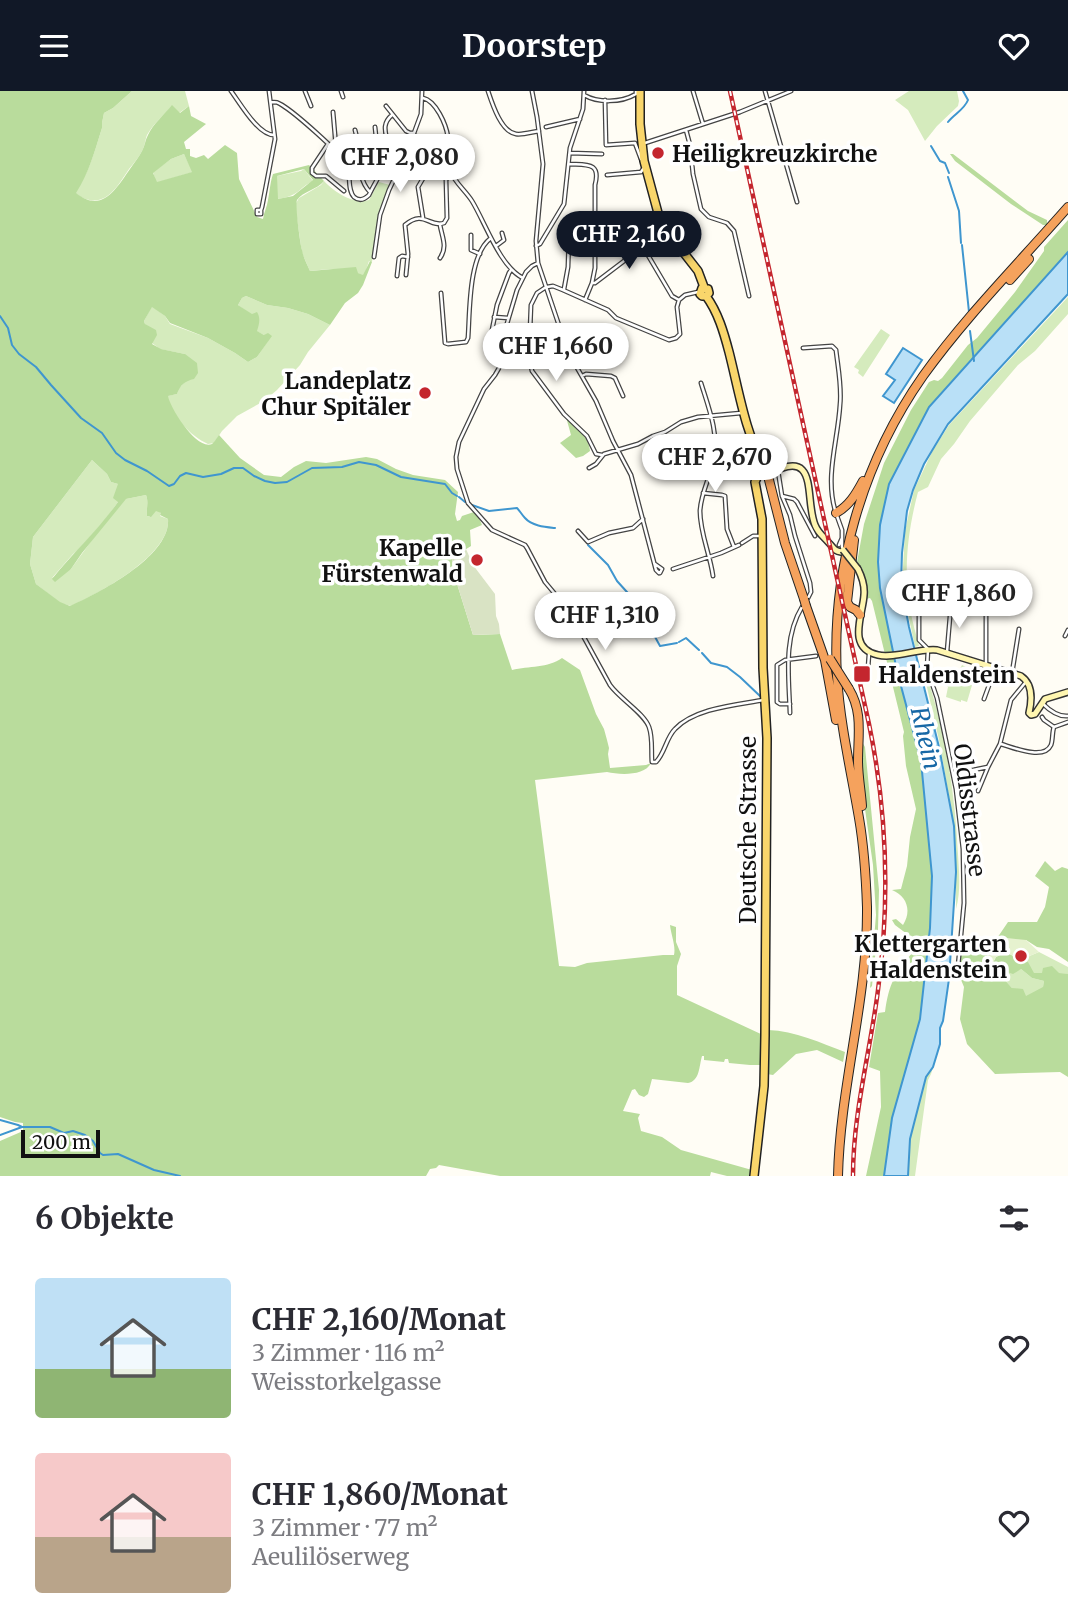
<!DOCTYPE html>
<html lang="de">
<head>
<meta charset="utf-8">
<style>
	body { margin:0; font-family:Merriweather,serif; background:#f7f7f7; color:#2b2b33; height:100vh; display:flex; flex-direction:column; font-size:26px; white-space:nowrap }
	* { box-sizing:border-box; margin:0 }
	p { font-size:23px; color:#7c7c81 }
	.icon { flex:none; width:38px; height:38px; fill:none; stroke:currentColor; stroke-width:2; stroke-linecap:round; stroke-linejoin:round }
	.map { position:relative; height:1085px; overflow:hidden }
	.sheet { display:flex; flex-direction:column; background:#fff; flex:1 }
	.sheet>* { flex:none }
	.scale { position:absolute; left:21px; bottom:18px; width:79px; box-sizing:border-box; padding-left:7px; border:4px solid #111; border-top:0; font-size:19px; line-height:24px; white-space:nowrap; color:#111; -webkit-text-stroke:5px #fff; paint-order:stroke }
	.price { position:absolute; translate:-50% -60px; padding:0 16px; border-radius:24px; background:#fff; color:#222; font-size:23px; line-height:46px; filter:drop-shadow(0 2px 4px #0008) }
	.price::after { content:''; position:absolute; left:50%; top:42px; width:21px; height:16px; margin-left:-10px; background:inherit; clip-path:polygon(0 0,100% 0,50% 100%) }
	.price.selected { background:#111827; color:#fff }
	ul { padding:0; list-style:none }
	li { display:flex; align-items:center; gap:21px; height:175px; padding:0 35px }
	li span { display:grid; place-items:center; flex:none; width:196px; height:140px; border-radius:7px; color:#555 }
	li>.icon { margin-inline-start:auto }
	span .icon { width:84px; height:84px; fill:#fffc; stroke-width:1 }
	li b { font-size:30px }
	h2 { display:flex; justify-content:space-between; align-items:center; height:84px; padding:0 35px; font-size:30px }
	header { display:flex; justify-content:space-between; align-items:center; height:91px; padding:0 35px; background:#111827; color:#fff; font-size:32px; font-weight:700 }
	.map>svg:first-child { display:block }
</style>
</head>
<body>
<header><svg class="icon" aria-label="menu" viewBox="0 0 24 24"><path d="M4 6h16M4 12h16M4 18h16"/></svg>Doorstep<svg class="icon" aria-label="heart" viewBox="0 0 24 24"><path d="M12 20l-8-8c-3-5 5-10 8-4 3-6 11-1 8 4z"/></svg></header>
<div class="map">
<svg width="1068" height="1085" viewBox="0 0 1068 1085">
	<rect width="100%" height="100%" fill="#fffdf5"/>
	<path fill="#d5ebbd" d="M132 0H185L189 15 179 22 172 15C164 24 153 33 147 44 145 49 145 55 142 60 139 66 134 72 129 78 116 98 102 122 75 102 89 82 95 59 102 37V32L104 22 113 17Z
		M909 0H957L959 10 958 15 937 35 925 50 908 19 895 9Z
		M184 63 193 81 156 92 153 81 171 68Z
		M304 78 313 90C297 98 300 105 277 108V85L301 80Z
		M324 90C334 101 354 114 369 109L379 91 390 94 379 120 372 171 369 170 364 185C347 175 328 178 310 180L302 162 295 114 299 107 321 94Z
		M246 205 267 214 288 217 308 223 330 234 308 261 300 274 277 299 264 310 237 325 222 340 214 352 208 353C190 345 171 324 167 305L177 303 178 298 186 290 185 263 160 258 152 252 144 230 152 215 165 225 170 233 208 247 235 262 248 271 257 266 268 250 264 244 256 240 252 224 238 214 242 207Z
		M1068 206V223L1035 260 1018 274 970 330 954 353 941 368 928 396 918 401C908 439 903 478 910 517 912 530 916 543 919 555L915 556 902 494 905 440 914 399 932 361 949 334Z
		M881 238 890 244 863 286 858 282 859 279 854 276Z
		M92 369 107 383 111 391 118 393V411L105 429 79 458 73 463 52 487 71 478 121 409 146 404C149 412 146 417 147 425L150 426 152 416 161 422 160 425 168 428C171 464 99 502 71 515L60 512 36 493 30 473 33 446Z
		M962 574 968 577 967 582 975 584 967 611 961 609V611L946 606 948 596 940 590 937 585V581L947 585H951L954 578 959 580Z
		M926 592 930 595C947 649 955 706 958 763 959 781 961 800 956 818V760L952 722 939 649Z
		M1039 861 1068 876V883L1033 882 1020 869Z
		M1021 878 1032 887 1044 890 1043 897 1026 906 1012 897 1003 887 1007 881Z
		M940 953 931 983 928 989 915 1085H908L910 1048 926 986 933 976Z"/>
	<path fill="#b9dc9c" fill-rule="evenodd" d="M0 0H132L113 17 104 22 102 32V37C95 59 89 82 76 102 102 123 116 98 130 78 134 72 139 66 142 60 145 55 145 49 148 44 153 33 164 24 172 14L180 22 189 15 191 25 206 33 184 51 186 58H190V65L196 67 204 64 208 68 225 54 237 62 239 88 257 126 263 128C264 121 267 116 268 109 270 99 270 92 273 83L309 74 324 90C317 99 303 100 297 109 295 114 300 152 302 159 303 166 307 173 310 180L356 176 358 182 363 184 370 170 372 171 363 194 358 202 345 212 330 234 308 223 288 217 267 214 246 205 242 207 238 214 252 223 257 221C261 227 259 234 257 240L264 244 268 242 272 245 257 266 248 271 235 262 208 247 170 232 165 225 152 216 144 230 145 233 156 239 157 244 152 253 161 258 185 263 197 272 198 282 194 288C185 290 180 294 177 303L168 305C170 317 197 360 212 353 214 352 218 345 219 344L240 367 264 384 281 386 294 376 306 370 326 372 366 366 377 368 396 378 413 384 445 389 458 401 455 423 457 430 460 429 462 425 474 421 479 427 482 434 470 439 471 455 452 467 453 480 473 544 500 543 512 579C529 575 548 577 562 567L580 579 596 623 604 638 607 649 609 657 608 663 610 677 646 674 651 672C645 685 620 684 607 681L535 689 559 875 575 876 587 872 663 864H674C676 855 671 844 670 834L676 836V851L681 863 677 875V904L763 944 768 939C795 940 821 952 845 961L843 971 817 959 796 963 773 984 767 983 768 974H750L729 972 728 968H725L724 971 704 969V965H702C699 975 700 990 688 992L652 988 648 1003 644 1006 639 1004 635 998 632 999 623 1020 640 1023 638 1027 641 1040 662 1046 681 1059 752 1079 749 1085H727L711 1081 710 1085H500L439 1074 436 1077 430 1078 426 1085H0V1050L23 1040V1032L15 1031 0 1026ZM184 63 192 81 157 91 153 82 171 68ZM304 78 313 89 293 105 278 108 277 85ZM92 369 107 383 111 391 118 393 113 407 118 411C98 439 73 462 52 488L55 491 71 478 82 462 126 408 146 404C149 412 146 417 147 425L151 426 156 420 161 422 160 424 168 428C171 465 99 502 70 515L60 511 36 493 30 473 33 446Z
		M950 63H953L1028 120 1047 129V134H1043L1011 113 955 70Z
		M1068 129V161L929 316 889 393 880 434 878 471 897 580 921 670 932 785 930 837 920 928 892 1027 884 1085H866L881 1016 880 980 869 976 878 922 885 921C889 893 894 884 912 862L907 843 895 834 892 829 896 828 903 834C912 820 907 805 892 799L901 798 907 775 910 746 916 718 906 675 903 645 904 641 872 510 870 507 866 508 862 480 857 471 864 433 884 372 911 319 929 291 934 289 938 290 942 287 968 254 977 247 1015 201 1044 160V156Z
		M566 326C576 336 589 345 590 360L583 365 576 367 560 352 571 344Z
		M861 649 865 656 879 799 878 838 872 895 870 897 876 824 873 774 861 690Z
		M1045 770 1055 780 1062 776 1068 778V871L1049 858 1037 856 1026 849 997 853 979 875 968 873 962 876 961 880 968 874 987 883 996 866 1006 861 1020 869 1028 871 1034 882H1042L1043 877 1052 875 1059 882 1068 883V986L1060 981 995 983 967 953 960 928 964 896 959 884 961 856 987 862 1008 831H1037L1045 816 1049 796 1035 785ZM1021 878 1032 887 1044 890 1043 896 1026 905 1023 898 1012 897 1003 887 1007 881 1013 883Z"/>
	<path fill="#d9e3c4" d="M466 458 473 474 495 503 496 525 499 533 500 543 473 544 453 480 452 466Z"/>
	<path fill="#e6f2cf" d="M1007 847 1026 849 1039 861 1020 869 1006 861 996 866 987 883 979 875 997 853Z"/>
	<path fill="#b9e0f7" stroke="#3f96cf" stroke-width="2" d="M1068 161V203L948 333 924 373 913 399 907 420 902 462 901 494 909 536 939 656 954 735 956 781 949 888 943 930 940 937V953L933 976 926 986 910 1048 908 1085H884L892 1027 920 928 930 837 932 785 921 670 897 580 880 497 878 471 880 434 889 393 929 316Z
		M903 257 922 269 894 312 883 305 895 289 886 283Z"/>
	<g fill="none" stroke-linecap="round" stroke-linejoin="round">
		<path stroke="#3f96cf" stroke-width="2" d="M948 31C954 23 964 19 968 9L963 0
			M931 55 940 70 945 72 949 82
			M948 86 959 120 961 152
			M962 154 969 221
			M0 225 8 237 12 254 19 263 36 276 51 294 81 327 102 342 116 362 125 369 147 380 169 395 174 393 180 385 186 382 203 386 221 383 234 377H243L254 385 265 390 275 392 287 391 312 377 342 376 359 371 376 374 401 386 445 393 452 402 457 405
			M970 240 974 270
			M459 406 465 411
			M472 414 489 420 517 417C520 420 522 424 525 427 532 435 545 436 555 437
			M588 454 608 474 617 490 636 511 660 555 677 552
			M679 551 686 547 699 559
			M702 562 711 572 727 576 740 586 761 606
			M0 1029 18 1034 22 1036H50L64 1042 73 1040 85 1044 93 1050 100 1062 103 1064 118 1063 154 1079 180 1085
			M0 1044 22 1036"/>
		<defs>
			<path id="street" d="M231 0C240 12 258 44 274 44
				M305 0 311 15
				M341 0 343 6
				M488 0C492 12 501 41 516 43 523 44 532 41 539 40
				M532 0 537 26 543 73 536 150 538 172 568 261 596 310 613 350 631 384 656 479 659 482
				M693 0 703 33
				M765 0 797 111
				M584 4C598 12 621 12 636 3V0
				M423 7C436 10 446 33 448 46 449 57 447 68 450 79 454 91 465 99 472 110 485 131 500 176 523 187
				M605 9 606 54 635 52 641 68
				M271 11C277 11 277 11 282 14 295 22 340 61 347 74 351 83 347 99 354 106 360 111 365 108 369 104 375 91 386 76 388 61 390 47 378 36 392 24
				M386 15 406 40 410 42H414
				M333 21 336 56 334 59
				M375 36 379 74 382 76
				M546 36 580 28
				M355 39C361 58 355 86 370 101
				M686 39 690 54 693 83 701 118 709 126 727 132 734 140 749 205
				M416 45 426 75 425 84 418 96 423 127
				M645 52 740 21 791 0
				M328 53 312 77V82L316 85H326L344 100
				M570 62 602 63
				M569 73C587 74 601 71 595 94V177L592 192 585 209
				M607 84 641 81 643 78
				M261 119V123H257V119H261L262 116 275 48 269 0
				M659 126 656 129 658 135 661 140 665 139
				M440 134C442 146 448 156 440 167
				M471 144V159L480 163
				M639 149 672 205 679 209
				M496 155 504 149 502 142
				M536 155 540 153 564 113 570 57 583 18 584 0
				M374 166 380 124 389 99 413 48 414 42 421 23 422 0
				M538 172 532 175 526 181 517 199 500 256 499 277 495 284 484 298 459 351 456 366 457 378 468 412 492 439 525 454 527 457 545 491 570 521 610 594C620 608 644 622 649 636 653 647 651 660 652 671H656C665 662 666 647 675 638 695 617 736 614 763 609
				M406 184 408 163 405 134C424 118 429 137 444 132L447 127 446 89 451 83
				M397 185 399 167 402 165 408 166
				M592 192H595L624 170 638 150 654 138
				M546 196 537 202 531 214 529 265 532 280 564 323 587 345 596 363 602 364
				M547 196 553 195 563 199 608 219 616 227 669 249 676 247 680 243 677 216 679 209
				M564 198 568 176 569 146
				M441 202 445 252 448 253 466 251 468 247C470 221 468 164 491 147
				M679 209 685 204 698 201
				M494 226 508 227
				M490 249 497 214 509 182 511 179
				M803 257 832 255 836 259C838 277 842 296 840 314 838 349 825 385 835 419
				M582 285 586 283 611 285 615 287 623 305
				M701 292C708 315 719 342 714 367 711 385 701 401 700 420 700 442 710 463 713 485
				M589 377 596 373 604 363 638 353 653 345 665 341 681 331 698 326 741 322
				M778 380 782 405 790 424 795 445 810 492 811 501 808 507
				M703 402 722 404 725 405 727 438 734 456
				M782 405 794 408 797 411 815 445
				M837 425 842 439V456
				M578 440 588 451 609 442 633 437 643 428
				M742 452 753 445H761
				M839 454 842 447
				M655 473 662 478 660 482
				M673 478 721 462 739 454
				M919 508V549L928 558 927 578 937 607 956 698 963 758 964 812 957 886
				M1065 545 1068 539
				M947 561 951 514
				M986 574V521
				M868 577 869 563
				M1012 582 1019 538
				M984 608 995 578
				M1042 612C1049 619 1058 626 1068 625
				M790 613H780L777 611V574L785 569 816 565
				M790 622C789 586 783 547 802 516
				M1042 626 1044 629 1054 636
				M1001 653C1012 656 1044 670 1051 654 1053 649 1052 641 1054 636L1068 631
				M953 683 988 676
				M978 700 988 676 1000 653 1011 609 1025 592"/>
			<path id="secondary" d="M769 383C820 355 804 407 815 434 818 442 824 446 829 452 834 457 834 460 841 461
				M858 478C862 486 865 494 864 504 863 524 846 557 878 564 895 568 918 557 937 559L1021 585C1033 593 1032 609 1029 622L1031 624 1035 623 1045 608 1068 601"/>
			<path id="primary" d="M640 0V33L644 70 658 122 666 139 698 180 704 196
				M706 205 709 202 708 198 702 197 700 203 702 205H706C718 221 724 242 729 261 739 300 745 342 765 377
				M754 1085 764 995 765 944 767 647 763 577 762 428 755 391 759 382"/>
			<path id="highway" d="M1010 189 1029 168
				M768 385 785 452 804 508
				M836 422C849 415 856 403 863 390
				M854 449 847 511 850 516 856 519 860 524
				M806 515 825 569 836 629
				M849 598C863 621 858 644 858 670 858 685 861 700 862 715
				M838 1085C840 995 868 907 867 816 866 787 864 756 859 727 851 680 840 633 837 585 831 480 862 372 923 285 966 225 1019 172 1068 116"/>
		</defs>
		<use href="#street" stroke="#444" stroke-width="5"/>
		<use href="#secondary" stroke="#333" stroke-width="8"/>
		<use href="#primary" stroke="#222" stroke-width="10"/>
		<use href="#highway" stroke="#222" stroke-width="10"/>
		<use href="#street" stroke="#fff" stroke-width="2.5"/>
		<use href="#secondary" stroke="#fff6b0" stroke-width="5"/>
		<use href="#primary" stroke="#f9d66b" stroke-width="7"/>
		<use href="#highway" stroke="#f5a25d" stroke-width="8"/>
		<defs>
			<path id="rail" d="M730 0 869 633C887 720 890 811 878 899 870 962 853 1022 853 1085"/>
		</defs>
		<use href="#rail" stroke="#c4262e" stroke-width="4.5"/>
		<use href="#rail" stroke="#fff" stroke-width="2" stroke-dasharray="5" stroke-linecap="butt"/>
		<defs>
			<path id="secondary-bridge" d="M843 459 858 478"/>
			<path id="highway-bridge" d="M804 508 806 515
				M830 568 849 598"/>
		</defs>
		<use href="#secondary-bridge" stroke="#333" stroke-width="8" stroke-linecap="butt"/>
		<use href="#highway-bridge" stroke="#222" stroke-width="10" stroke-linecap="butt"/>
		<use href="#secondary-bridge" stroke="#fff6b0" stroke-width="5"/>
		<use href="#highway-bridge" stroke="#f5a25d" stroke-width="8"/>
	</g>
	<g fill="#c4262e" stroke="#fff" stroke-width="2.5">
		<circle cx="658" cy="62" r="7"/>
		<circle cx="425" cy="302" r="7"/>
		<circle cx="477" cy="469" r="7"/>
		<rect x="853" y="574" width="18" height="18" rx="3.5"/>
		<circle cx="1021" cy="865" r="7"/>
	</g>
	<g text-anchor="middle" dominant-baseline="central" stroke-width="7" stroke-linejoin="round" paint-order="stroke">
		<g font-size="23" font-weight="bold" fill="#111" stroke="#fff" text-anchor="end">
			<text x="672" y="62" text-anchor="start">Heiligkreuzkirche</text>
			<text x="411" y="289">Landeplatz<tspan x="411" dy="26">Chur Spitäler</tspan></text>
			<text x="463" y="456">Kapelle<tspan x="463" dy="26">Fürstenwald</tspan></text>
			<text x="878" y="583" text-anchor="start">Haldenstein</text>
			<text x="1007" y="852">Klettergarten<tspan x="1007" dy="26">Haldenstein</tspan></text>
		</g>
		<g font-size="23" fill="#111" stroke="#fff">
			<text transform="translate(970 719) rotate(83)">Oldisstrasse</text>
			<text transform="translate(747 739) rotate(-90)">Deutsche Strasse</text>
		</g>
		<g font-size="24" font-style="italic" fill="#1768a6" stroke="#fff">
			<text transform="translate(926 647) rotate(77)">Rhein</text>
		</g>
	</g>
</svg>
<div class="scale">200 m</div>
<b class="price" style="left:400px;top:103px">CHF 2,080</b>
<b class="price selected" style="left:629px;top:180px">CHF 2,160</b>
<b class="price" style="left:556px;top:292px">CHF 1,660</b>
<b class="price" style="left:715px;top:403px">CHF 2,670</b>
<b class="price" style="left:959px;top:539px">CHF 1,860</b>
<b class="price" style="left:605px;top:561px">CHF 1,310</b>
</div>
<section class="sheet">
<h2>6 Objekte<svg class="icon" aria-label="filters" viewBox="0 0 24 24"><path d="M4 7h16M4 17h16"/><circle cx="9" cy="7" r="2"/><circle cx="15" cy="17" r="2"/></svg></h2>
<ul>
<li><span style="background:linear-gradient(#bfe0f5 65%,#8fb573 0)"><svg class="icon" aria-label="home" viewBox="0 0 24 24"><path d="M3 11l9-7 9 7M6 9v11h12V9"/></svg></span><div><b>CHF 2,160/Monat</b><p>3 Zimmer · 116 m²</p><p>Weisstorkelgasse</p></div><svg class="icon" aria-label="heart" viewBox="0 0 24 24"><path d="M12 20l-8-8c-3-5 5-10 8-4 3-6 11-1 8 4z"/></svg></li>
<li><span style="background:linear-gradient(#f6c9c9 60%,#b9a48a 0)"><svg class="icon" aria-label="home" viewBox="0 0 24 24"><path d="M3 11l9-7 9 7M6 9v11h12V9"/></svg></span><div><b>CHF 1,860/Monat</b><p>3 Zimmer · 77 m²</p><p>Aeulilöserweg</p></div><svg class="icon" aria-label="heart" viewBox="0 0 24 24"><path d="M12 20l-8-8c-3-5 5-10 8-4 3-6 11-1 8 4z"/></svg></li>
</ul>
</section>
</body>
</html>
